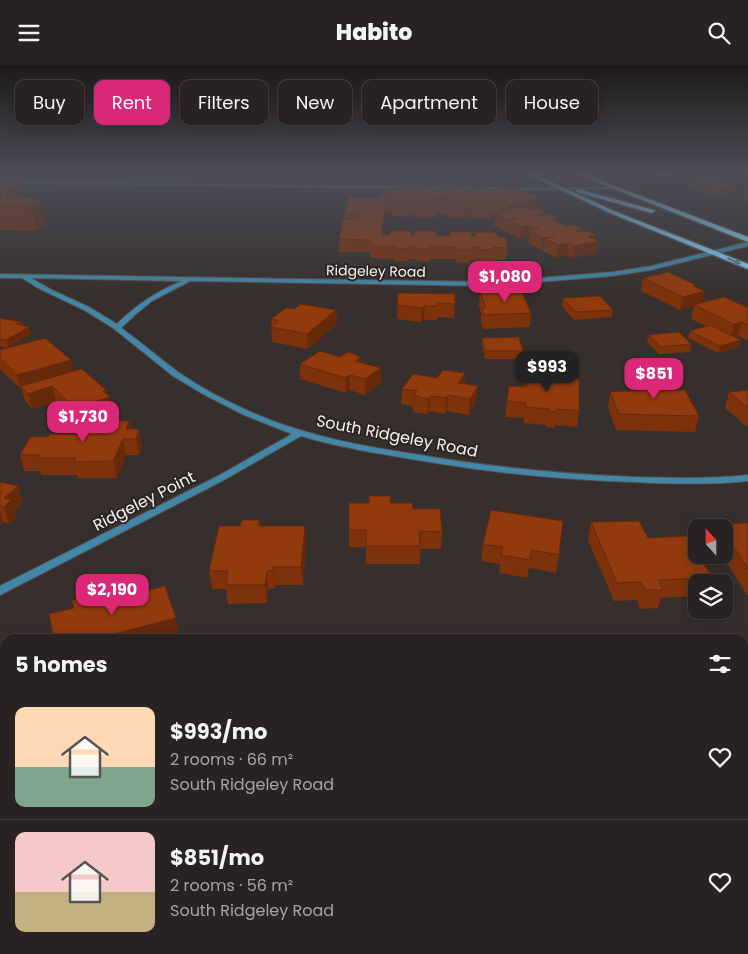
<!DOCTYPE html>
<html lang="en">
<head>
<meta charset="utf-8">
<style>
	body { margin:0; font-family:Poppins,sans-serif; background:#302b2a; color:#f1f3f6; height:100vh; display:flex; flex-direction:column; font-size:19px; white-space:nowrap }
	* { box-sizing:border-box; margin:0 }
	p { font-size:16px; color:#a5a4a5 }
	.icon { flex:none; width:28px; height:28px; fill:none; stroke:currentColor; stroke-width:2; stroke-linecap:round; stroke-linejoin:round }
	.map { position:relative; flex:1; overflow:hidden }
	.panel { position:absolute; left:0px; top:569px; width:749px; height:321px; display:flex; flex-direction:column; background:#282322; border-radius:15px 15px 0 0; box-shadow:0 2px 12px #0003,0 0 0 1px #444040 }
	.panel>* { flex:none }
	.banner { position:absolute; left:15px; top:15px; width:719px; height:45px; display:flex; gap:10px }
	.needle { width:32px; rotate:339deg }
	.fabs { position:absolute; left:688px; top:454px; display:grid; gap:10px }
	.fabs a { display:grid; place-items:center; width:45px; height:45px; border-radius:10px; background:#282322; box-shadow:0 2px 12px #0003,0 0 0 1px #444040; font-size:25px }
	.price { position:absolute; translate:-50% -42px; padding:0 11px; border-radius:10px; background:#db2777; color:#fff; font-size:16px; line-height:32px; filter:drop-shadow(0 1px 2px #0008) }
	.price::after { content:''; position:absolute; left:50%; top:30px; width:15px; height:11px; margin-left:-8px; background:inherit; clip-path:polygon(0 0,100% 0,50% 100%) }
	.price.on { background:#222; color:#fff }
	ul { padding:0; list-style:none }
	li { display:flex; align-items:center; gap:15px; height:125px; padding:0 15px }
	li+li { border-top:1px solid #444040 }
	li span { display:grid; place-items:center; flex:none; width:140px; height:100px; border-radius:10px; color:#555 }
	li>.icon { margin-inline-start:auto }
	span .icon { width:60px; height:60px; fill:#fffc; stroke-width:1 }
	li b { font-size:21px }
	h2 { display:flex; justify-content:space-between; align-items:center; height:60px; padding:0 15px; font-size:21px }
	.pill { padding:0 18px; border-radius:10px; background:#282322; box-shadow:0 2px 12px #0003,0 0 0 1px #444040; font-size:18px; line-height:45px }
	.pill.on { background:#db2777; color:#fff }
	header { display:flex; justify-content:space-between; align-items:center; height:65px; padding:0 15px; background:#282322; font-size:22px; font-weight:800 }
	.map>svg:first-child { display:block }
</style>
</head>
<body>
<header><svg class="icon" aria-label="menu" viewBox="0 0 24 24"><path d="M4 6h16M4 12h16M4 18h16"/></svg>Habito<svg class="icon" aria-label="search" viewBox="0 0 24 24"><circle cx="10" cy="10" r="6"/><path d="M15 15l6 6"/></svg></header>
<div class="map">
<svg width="748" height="889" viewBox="0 0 748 889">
	<rect width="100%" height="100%" fill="#362f2d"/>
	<path fill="#054e68" d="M744 707H748V763L744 764Z
		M75 885H338L334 889H75Z"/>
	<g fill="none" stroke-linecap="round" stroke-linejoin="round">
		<defs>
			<path id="minor" d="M748 177V181L651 205 612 211 491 221 190 216 152 236 136 249 121 263C141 277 159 293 178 307 201 323 226 336 251 347 305 371 362 381 420 390 491 402 562 409 634 412 672 413 710 414 748 410V416C710 420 672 419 634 417 564 415 493 408 423 396 382 389 341 383 301 371L224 415 0 530V521L218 411 292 369 244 350 203 329 173 311 113 263 84 245 38 223 22 213H0V209L491 217 612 207 651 201ZM31 213 182 216C157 226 136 240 117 259L89 242 52 225Z"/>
			<path id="tertiary" d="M0 116 513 123 613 122 615 123 613 124 513 125 0 118Z"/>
			<path id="primary" d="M525 108H532L614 146 748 199V204L610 148Z
				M574 108H581L748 172V177Z
				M578 124 654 145 655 146 652 148 576 127 575 126Z"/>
		</defs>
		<use href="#minor" stroke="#554e4c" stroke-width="2"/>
		<use href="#tertiary" stroke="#554e4c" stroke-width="2"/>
		<use href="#primary" stroke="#554e4c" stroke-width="3"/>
		<use href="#minor" fill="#4287a7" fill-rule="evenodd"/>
		<use href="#tertiary" fill="#4287a7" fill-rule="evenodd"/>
		<use href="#primary" fill="#86d7fe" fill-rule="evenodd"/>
	</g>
	<path fill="#7d320c" d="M644 108H698L697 112 671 117Z
		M690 116 737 122 735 128 717 131 689 121Z
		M0 117 20 118 23 133 45 158 36 166 2 165 0 166Z
		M411 124 466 125 540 145 545 150 558 158 567 161 582 164V167L595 174 597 188 573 193 567 190 557 193 543 186V185H541L528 178 529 172 520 174 508 168V167H506L494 161 496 149H491V153H471V149H469L468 153 448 152V149L435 148V152H415V148H412V152L392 151V148H385V146L382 170 475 171V167L498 172 508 183 506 195H493V198H479L478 195H470V198L456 197V194H429V197L415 196V194H408V196H394V194L370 193V187H339V174L345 154V149L382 133 386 128Z
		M748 129V136L745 135 746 130Z
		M643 213 696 220V222L702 238 748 243V276L738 271 735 272 741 275 739 282 718 288 688 273 690 266 706 261 691 254 694 241 680 245 641 226Z
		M480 227 531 248 530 262 483 264 481 257V248L479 241Z
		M398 228 455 239 454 253 437 252V255H424L421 257 397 254Z
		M563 233 613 245 612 252 574 255 562 241Z
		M294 244 336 245 337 259 308 284 272 277 271 254Z
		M0 253 21 257 22 260 31 269 8 283 0 281Z
		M649 270 691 279 690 287 659 289 647 277Z
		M482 273 523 286V294H485L482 280Z
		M0 285 73 306 110 332 113 348 81 358 74 352H72L56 337 33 344 25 336 22 325 0 304Z
		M340 292 361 297 381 318 365 330 350 325 346 328 300 314V299Z
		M465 308 464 319 476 336 469 350 447 346 445 349 429 346 427 349 413 347V341L401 339 402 324 437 313Z
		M638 310 658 318 662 325 699 351 695 367 616 365 608 342 610 327 635 326Z
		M524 314 579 346 577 362 555 360 554 363 546 362V360L524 358V353L505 352 507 336 523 322Z
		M748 325V361H746L725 343 729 327Z
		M129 356 131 364 142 380 139 390H126L117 413H78L77 410H41L40 406H24L20 390 48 372 84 369Z
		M0 417 23 438 15 446 16 452 9 459 3 457 0 460Z
		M390 438 413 444 442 467 441 484H420V499H366V482H349V465Z
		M491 445 559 490 556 508 529 503 527 513 499 508 500 499 481 496 483 479Z
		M259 455 260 461H305L306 478 303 520H275V523L268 524 267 538 228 539 226 524H212L209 506 240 461Z
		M591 457 648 473 712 513 710 518H696V531L661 533 658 543 640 544 637 535 614 536 588 475Z
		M748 458V530H747L722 490H724V462H717L718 459Z"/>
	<path fill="#66290a" d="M673 108H698L697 112 671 117Z
		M20 118 25 141H7L5 129Z
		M737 122 735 128 717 131 718 126Z
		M39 133 45 158 36 166 30 141Z
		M470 133 469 149 468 153 469 137Z
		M542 133 540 148 546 147 544 159 537 150 509 155 510 139Z
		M385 135V146L381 182V170Z
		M558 153 557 164 550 154Z
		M530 160 529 172 520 174 521 162Z
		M582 164 581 176 575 165Z
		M596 170 595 176H599L597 188 573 193 575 181 588 171Z
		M542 172H554L544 174 543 185H541Z
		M568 178 567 190 557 193 558 180Z
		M696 220 694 229 705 226 702 239 694 240V241L680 245 683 232 693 221Z
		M425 241 424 255 421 257 422 243Z
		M336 245 337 259 308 284 307 269Z
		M742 257 738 271 730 273 734 259Z
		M29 262 31 269 8 283 6 275Z
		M741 275 739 282 718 288 720 281Z
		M361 292 362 306 355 296Z
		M71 295 74 310 21 321V326L17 310Z
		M381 303V318L365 330V314Z
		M465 308 463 324 457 333 458 318Z
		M350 310V325L346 328 345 313Z
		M52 321 56 337 33 344 28 329Z
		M478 321 476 336 469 350 470 334Z
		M106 325 108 333 110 332 113 348 81 358 78 342 103 326Z
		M448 330 447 346 445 349 446 333Z
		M430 331 429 346 427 349 428 334Z
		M71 336 74 352H72L68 337Z
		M129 356 132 372 126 364Z
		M139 364 142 380 139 390 136 374Z
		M123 374 126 390 117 413 113 396Z
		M18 421 23 438 15 446 16 452 9 459 4 442V433Z
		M0 447 3 457 0 460Z
		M305 461 306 478 303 520 301 502Z
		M273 502 275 520V523L273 505Z
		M267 506 268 524 267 538 265 520Z
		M176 553 180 572 171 574H120L118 568Z
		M5 642V663L0 665V643Z"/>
	<path fill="#913a0e" stroke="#66290a" d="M705 113 737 122 718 126 690 116Z
		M0 117 20 118 5 129H10L5 133H39L30 141 0 140Z
		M399 122H411V124H419V122H431V124L466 123V125H472V123L496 125 514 122 542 133 510 139 497 133H491L492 137H472V133H470L469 137 449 136V133H435V136H416V132H412V136L392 135 393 132H385L386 124H399Z
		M382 128H386V132L381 170H389L390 166H411V170L414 171 415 166H436V171H450V167H471L472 171H476L475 167 497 168 498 172H505L508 183 493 182 494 185H480L479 182H471V185H457L456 182 429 181 430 184H415L416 181H409L408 184 395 183V181H370L371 175 339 174 343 154H357L358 149H345L349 132 382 133Z
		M522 142 530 145 538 144 546 147 538 149 542 151 550 149 558 153 550 154 567 161 574 160 582 164 575 165 579 167 587 166 596 170 588 171 599 176 575 181 568 178 558 180 544 174 554 172H542L530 166 539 164 530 160 521 162 509 156 517 154 507 155 495 149 503 148 499 146Z
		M668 207 696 220 693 221 705 226 683 232 643 213Z
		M480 227H522L531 248 484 250 482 243H486Z
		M398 228 455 229V239L438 238 437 241H425L422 243 397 240Z
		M600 231 613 245 575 247 563 233Z
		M724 232 748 243V260L742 257 734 259 694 240Z
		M301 239 336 245 307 269 271 262 279 256 271 254 286 243 294 244Z
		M0 253 21 257 16 259 29 262 6 275 0 274Z
		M710 260 741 275 720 281 690 266Z
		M679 267 691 279 661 282 649 270Z
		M519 272 523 286H485L482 273Z
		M45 273 71 295 17 310 0 293V285Z
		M320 286 340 292 348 287 361 292 355 296 381 303 365 314 350 310 345 313 300 299Z
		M82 304 106 325 103 326 110 332 78 342 71 336 68 337 52 321 28 329 21 321Z
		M443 305 465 308 458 318 478 321 470 334 448 330 446 333 430 331 428 334 414 331 417 326 402 324 413 309 437 313Z
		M528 310 579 314V346L557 344V347L548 346 549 344 526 342V338L507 336 509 321 526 322 527 319H523L524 314H527Z
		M638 310H657L659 314 656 315 662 325H685L699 351 619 349 610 327 645 325Z
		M748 325V343L729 327Z
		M90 356H129L126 364H139L136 374H123L113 396 74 397 75 393H37L39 390H20L30 372H48L50 369H84Z
		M0 417 18 421 4 433 11 435 4 442 0 441Z
		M369 431H390V438H412L413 444H440L442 467 419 466 420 481H366V465H349V438H369Z
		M491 445 563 456 559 490 532 485 530 495 501 490 503 482 483 479Z
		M242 455H259L258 461H305L301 502H273V505L267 506 265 520H226L228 506H209L219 461H240Z
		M639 456 648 473 688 471 696 486V490H699L712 513 658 515 663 525H645L641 517 617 518 591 457Z
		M748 458V504L724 467V462H721L718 459Z
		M165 521 176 553 118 568 120 574H54L49 549 74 543 72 535 98 529 100 538Z
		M5 601V642L0 643V602Z"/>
	<defs><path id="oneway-solid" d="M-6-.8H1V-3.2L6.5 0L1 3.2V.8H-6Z" transform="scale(1.25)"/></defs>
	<use fill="#597e90" href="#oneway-solid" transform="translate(734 196) rotate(22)"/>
	<linearGradient id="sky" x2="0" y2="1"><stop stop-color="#1e1a19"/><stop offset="0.47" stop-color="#4c4d57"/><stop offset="1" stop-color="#4c4d57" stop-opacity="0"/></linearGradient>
	<rect width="748" height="232" fill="url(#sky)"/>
	<g text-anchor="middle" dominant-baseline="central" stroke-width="4" stroke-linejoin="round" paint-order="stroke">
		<g font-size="14" fill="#f5f0ef" stroke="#2c2623">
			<text transform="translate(376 206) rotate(1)">Ridgeley Road</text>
		</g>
		<g font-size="16" fill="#f5f0ef" stroke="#2c2623">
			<text transform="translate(397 371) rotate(11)">South Ridgeley Road</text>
			<text transform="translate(144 436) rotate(-27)">Ridgeley Point</text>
		</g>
	</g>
</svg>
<div class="fabs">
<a><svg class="needle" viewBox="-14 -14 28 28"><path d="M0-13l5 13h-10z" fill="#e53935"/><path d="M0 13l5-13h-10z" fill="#a5a4a5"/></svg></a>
<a><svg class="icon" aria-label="layers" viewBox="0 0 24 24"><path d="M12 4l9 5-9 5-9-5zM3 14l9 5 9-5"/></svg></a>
</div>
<b class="price" style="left:505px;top:238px">$1,080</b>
<b class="price on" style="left:547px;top:328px">$993</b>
<b class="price" style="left:654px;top:335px">$851</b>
<b class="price" style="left:83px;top:378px">$1,730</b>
<b class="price" style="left:112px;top:551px">$2,190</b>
<div class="banner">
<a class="pill">Buy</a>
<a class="pill on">Rent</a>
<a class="pill">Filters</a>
<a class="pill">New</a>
<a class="pill">Apartment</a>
<a class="pill">House</a>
</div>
<section class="panel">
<h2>5 homes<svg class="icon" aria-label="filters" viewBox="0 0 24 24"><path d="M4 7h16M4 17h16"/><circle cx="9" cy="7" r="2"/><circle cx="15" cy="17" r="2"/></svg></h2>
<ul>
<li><span style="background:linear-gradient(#ffd9b3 60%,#7fa58c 0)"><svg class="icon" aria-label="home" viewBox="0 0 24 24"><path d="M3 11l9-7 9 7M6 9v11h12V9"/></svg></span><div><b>$993/mo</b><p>2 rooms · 66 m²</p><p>South Ridgeley Road</p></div><svg class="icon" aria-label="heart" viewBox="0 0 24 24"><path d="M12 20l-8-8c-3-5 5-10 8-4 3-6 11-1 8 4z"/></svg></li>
<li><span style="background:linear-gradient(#f6c9c9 60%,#c2b280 0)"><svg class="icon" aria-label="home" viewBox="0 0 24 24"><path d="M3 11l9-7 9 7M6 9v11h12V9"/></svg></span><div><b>$851/mo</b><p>2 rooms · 56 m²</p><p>South Ridgeley Road</p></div><svg class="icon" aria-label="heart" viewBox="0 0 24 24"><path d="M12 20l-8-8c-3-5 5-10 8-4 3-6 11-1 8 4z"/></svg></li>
</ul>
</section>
</div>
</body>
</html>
